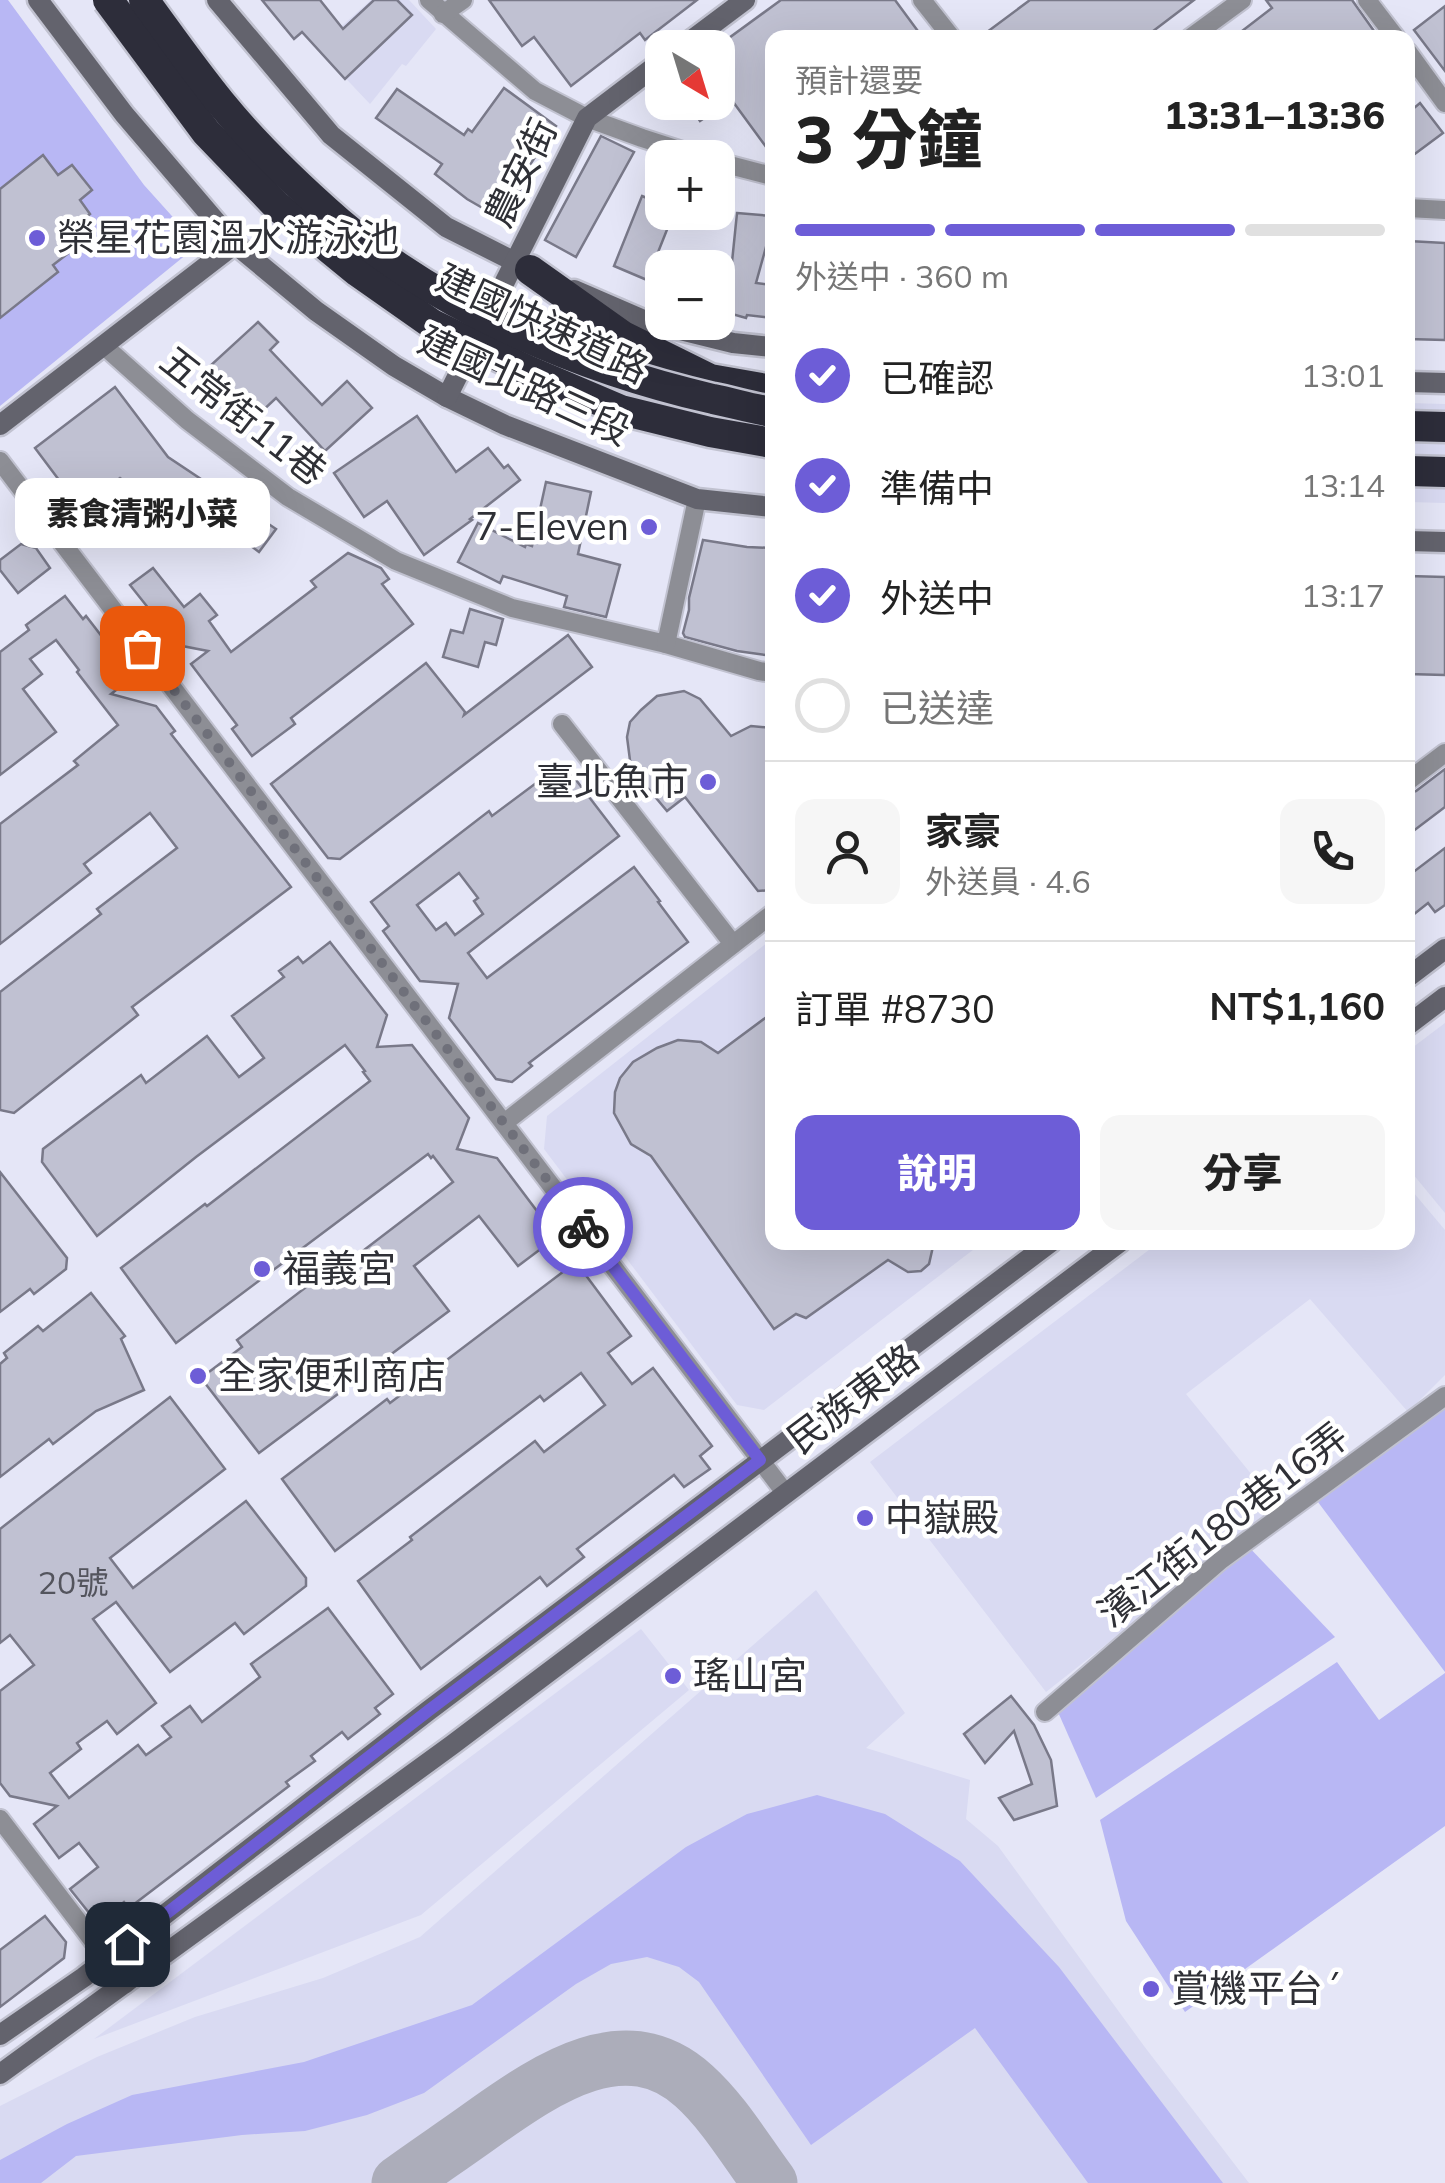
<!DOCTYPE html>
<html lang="zh-TW">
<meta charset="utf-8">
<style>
:root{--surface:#fff;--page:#f6f6f6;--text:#222;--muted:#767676;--line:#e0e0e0;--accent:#6d5dd7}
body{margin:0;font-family:Mulish,"Noto Sans TC",sans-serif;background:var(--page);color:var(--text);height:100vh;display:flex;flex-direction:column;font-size:38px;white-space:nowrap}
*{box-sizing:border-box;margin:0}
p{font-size:32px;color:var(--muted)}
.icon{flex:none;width:55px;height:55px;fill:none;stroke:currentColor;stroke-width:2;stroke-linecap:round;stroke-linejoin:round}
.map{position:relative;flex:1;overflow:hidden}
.details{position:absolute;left:765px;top:30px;width:650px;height:1220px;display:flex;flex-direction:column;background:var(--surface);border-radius:20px;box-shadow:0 10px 40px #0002}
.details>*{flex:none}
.needle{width:65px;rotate:142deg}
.tools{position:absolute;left:645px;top:30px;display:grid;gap:20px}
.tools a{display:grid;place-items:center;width:90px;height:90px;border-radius:20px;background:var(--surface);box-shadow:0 10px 40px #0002;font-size:50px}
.pin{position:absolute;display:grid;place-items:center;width:85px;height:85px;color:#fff;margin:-42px;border-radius:20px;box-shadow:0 5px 15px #0006}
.courier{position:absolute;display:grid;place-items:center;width:100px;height:100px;margin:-50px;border:8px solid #6d5dd7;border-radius:50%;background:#fff;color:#222;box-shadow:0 2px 12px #0007}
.bubble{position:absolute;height:70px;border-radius:20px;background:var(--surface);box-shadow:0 10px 40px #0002;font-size:32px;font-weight:800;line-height:70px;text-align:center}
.overview em{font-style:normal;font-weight:800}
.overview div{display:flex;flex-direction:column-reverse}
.overview{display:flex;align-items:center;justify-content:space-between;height:170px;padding:0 30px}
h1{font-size:65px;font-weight:800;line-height:75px}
.bar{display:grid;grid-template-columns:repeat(4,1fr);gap:15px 10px;align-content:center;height:120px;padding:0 30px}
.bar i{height:12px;border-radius:8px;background:var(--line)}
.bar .current{background:var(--accent)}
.bar p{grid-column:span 4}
.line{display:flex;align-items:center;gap:25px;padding:0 30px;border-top:2px solid var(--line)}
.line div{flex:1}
.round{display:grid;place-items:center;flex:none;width:105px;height:105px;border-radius:20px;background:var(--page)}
ol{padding:0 30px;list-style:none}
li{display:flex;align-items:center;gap:30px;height:110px}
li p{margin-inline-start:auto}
li .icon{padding:10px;border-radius:50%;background:var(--accent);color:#fff;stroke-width:4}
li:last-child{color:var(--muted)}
li i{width:55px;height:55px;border:5px solid var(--line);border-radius:50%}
.primary-button{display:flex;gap:20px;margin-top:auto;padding:20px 30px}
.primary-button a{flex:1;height:115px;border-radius:20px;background:var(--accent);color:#fff;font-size:40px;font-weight:800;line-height:115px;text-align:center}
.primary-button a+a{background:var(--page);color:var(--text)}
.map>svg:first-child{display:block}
.built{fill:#d9daf2}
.green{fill:#b8b7f4}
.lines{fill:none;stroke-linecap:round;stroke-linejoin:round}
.taxiway{stroke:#acadba;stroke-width:55}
.building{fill:#c0c1d2;stroke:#797989;stroke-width:2.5;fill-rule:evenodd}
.street-casing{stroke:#c1c2d0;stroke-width:22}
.secondary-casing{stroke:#c1c2d0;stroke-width:25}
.highway-casing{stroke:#c1c2d0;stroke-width:35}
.street{stroke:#8d8e95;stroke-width:18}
.secondary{stroke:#63636d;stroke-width:20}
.highway{stroke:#2d2d3a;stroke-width:30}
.highway-bridge-casing{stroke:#c1c2d0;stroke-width:35;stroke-linecap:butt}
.highway-bridge{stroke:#2d2d3a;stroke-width:30}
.done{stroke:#6f707a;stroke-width:10;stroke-dasharray:0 18}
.route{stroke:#6d5dd7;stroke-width:12}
.poi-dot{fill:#6d5dd7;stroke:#fff;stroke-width:4}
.labels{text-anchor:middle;stroke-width:9;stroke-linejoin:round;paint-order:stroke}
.number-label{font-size:32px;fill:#53545d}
.street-label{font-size:38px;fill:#2f3036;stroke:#fff}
.poi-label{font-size:38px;fill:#2f3036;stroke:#fff;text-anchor:start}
</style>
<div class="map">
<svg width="1445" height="2183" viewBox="0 0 1445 2183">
<rect width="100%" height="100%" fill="#e5e6f7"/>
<g class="built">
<polygon points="371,0 409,0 436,29 406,66 402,64 370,104 317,48"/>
<polygon points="1408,403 1445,404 1445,503 1408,502"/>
<polygon points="772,939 772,1242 982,1243 764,1410 737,1405 544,1149 547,1116"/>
<polygon points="1445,1023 1445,1213 1408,1168 1408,1051"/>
<polygon points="1408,1186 1445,1230 1445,1375 1408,1412 1310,1299 1186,1394 1279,1508 1046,1692 870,1462 1158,1243 1408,1242"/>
<polygon points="816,1590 905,1713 866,1748 970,1780 966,1819 998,1846 1144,2046 1249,2183 0,2183 0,2106 97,2057 195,2017 323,1978 420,1937"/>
<polygon points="641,1629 689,1690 421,1915 94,2039"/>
</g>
<g class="green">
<polygon points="0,0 8,0 144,185 198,245 0,406"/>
<polygon points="1445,1403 1445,1672 1312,1494"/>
<polygon points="1245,1543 1335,1637 1096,1798 1054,1703"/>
<polygon points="1337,1662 1379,1720 1445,1673 1445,1826 1185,2012 1126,1921 1100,1820"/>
<polygon points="817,1795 885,1814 960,1861 1059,1967 1223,2183 1088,2183 975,2028 811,2145 699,1982 679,1967 647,1957 611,1964 576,1984 424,2093 367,2115 305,2131 242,2135 76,2156 41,2183 0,2183 0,2160 67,2124 132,2095 304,2062 472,2005 686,1847 747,1814"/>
</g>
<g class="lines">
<path class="taxiway" d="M399,2183C428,2162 458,2142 487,2121C547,2079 626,2024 694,2086C724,2113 746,2151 770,2183"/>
</g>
<g class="building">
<polygon points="262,0 320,0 343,29 374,0 397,0 412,15 345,79 302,32 294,39"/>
<polygon points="489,0 697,0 645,40 640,33 571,86 534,37 522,46"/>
<polygon points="781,0 895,0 923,38 772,38 772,155 731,99 700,121 687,102 718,102 718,46"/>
<polygon points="1030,0 1194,0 1144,38 979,38"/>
<polygon points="1266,0 1352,0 1379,38 1233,38 1272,8"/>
<polygon points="1445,6 1445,71 1414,30"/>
<polygon points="504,88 556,126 525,172 528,178 506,211 493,214 467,199 435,174 442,164 376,118 397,89 464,135 468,129 472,132"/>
<polygon points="1420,103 1443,133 1408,159 1408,113"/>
<polygon points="601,136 634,152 576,257 545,240"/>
<polygon points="43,155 58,175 72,165 92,190 80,200 90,214 69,231 79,245 53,265 58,272 0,318 0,189"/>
<polygon points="642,196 662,204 662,212 674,212 647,280 614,266"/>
<polygon points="737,213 772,216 772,248 766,247 756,283 772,285 772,318 747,315 746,318 718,310 718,258 732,262"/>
<polygon points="1408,241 1445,243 1445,340 1408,339"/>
<polygon points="258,322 278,342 270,350 322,405 347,381 372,408 325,451 276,398 257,416 210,366"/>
<polygon points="115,387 168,457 276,529 259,552 223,525 213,538 192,522 186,526 120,478 80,508 35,448"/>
<polygon points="417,416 456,472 488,448 504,468 508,465 520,480 470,519 472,520 424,555 387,501 364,517 334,473"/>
<polygon points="546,482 591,492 578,554 620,565 606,617 564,607 567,596 503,576 500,583 458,562 478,523 525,547 526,544 532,546"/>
<polygon points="703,540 747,547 772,548 772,656 737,651 685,637 683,633 689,610 689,598"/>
<polygon points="21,544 36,548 50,568 18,593 0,570 0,560"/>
<polygon points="348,553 381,568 389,579 382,584 413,624 291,718 295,724 252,756 232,729 237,725 191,664 208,651 167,643 156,628 161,624 130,585 153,568 184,607 200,594 217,615 209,621 231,652 316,587 311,581"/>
<polygon points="1408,576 1445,577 1445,675 1408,674"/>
<polygon points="65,596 83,619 86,616 133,677 111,694 156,706 175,731 171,734 291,887 132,1007 138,1015 14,1113 0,1110 0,992 101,914 97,909 177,848 150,813 84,864 91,873 0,944 0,824 78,765 74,761 118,725 77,672 79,670 56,640 30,659 42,674 23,689 56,732 0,775 0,652 29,630 26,625"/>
<polygon points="470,609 503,619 496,645 485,642 478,667 443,657 451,630 463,633"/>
<polygon points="568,635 592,667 340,859 328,858 271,784 426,663 465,712 464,715"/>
<polygon points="684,691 700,699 731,736 751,726 772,728 772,890 758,891 685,797 667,811 631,768 627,737 630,722 641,710 657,696"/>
<path d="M563,763L619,836L468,953L487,978L634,867L660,901L658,902L688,942L529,1063L532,1066L512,1082L496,1079L449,1018L458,984L420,981L383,931L389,926L371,902L489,811L492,816ZM459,873L478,898L474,901L483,914L455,935L446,923L436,930L417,905Z"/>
<polygon points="1445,769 1445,807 1408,835 1408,793 1416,791"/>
<polygon points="1445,848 1445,905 1435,912 1428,903 1408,919 1408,876"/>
<polygon points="330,942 387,1015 377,1047 412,1045 469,1118 457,1149 497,1158 549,1227 550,1242 518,1266 479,1216 414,1266 449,1311 259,1453 201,1378 242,1347 237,1340 348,1255 351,1260 453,1182 433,1156 431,1158 428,1154 176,1343 121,1268 205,1204 207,1206 370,1081 363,1072 365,1071 345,1045 196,1157 97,1236 42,1162 43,1149 141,1075 146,1083 207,1036 239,1077 264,1058 232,1016 284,977 279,971 298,957 303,963"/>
<polygon points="772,1013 772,1242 934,1242 929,1264 921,1271 908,1272 888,1260 806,1318 796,1314 774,1329 651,1156 631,1144 614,1113 615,1092 620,1078 633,1062 657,1048 678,1040 701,1042 718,1053"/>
<polygon points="0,1172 67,1258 66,1269 34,1294 30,1289 0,1312"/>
<polygon points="576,1262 631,1336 608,1353 632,1384 653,1368 712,1446 700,1456 710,1469 684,1487 674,1475 577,1549 584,1557 547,1586 540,1577 421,1669 358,1581 412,1540 410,1537 535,1441 544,1452 605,1405 581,1373 544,1401 540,1396 335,1551 282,1479 387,1399 390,1403"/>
<polygon points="91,1293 125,1336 121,1339 144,1390 96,1411 53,1444 49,1439 0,1477 0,1364 7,1358 4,1353 38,1326 43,1331"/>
<polygon points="170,1397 225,1469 110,1558 133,1588 246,1501 306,1578 306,1586 244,1634 235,1623 170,1672 116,1602 93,1619 156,1703 117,1734 107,1721 77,1743 81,1749 50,1773 69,1798 138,1745 146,1755 171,1737 162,1726 190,1706 202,1722 260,1677 251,1664 328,1608 393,1694 375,1708 380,1714 348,1739 342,1732 311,1756 315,1761 286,1782 289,1786 129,1908 124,1902 108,1915 90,1914 70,1889 98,1867 79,1843 59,1858 34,1824 57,1806 10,1796 0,1783 0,1691 34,1665 10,1635 0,1643 0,1529"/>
<polygon points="1011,1696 1034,1725 1051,1760 1057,1806 1014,1820 999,1798 1032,1784 1014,1731 985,1763 964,1734"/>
<polygon points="45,1916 66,1942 64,1958 0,2007 0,1950"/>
</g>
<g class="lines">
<defs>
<g id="street">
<polyline points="429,0 535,91 587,118 642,138 704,158"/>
<polyline points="922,0 952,38"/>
<polyline points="1367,0 1396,38"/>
<polyline points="443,14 463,0"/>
<polyline points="1190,38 1242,0"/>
<polyline points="1408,52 1445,103"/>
<polyline points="718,162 772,176"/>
<polyline points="1408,208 1445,210"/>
<polyline points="103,345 187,420 288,497 396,561 512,608 666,644 759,671 772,673"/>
<polyline points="0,461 786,1494"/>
<polyline points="666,644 697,499"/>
<polyline points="562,724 733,944"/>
<polyline points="1408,781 1445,753"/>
<polyline points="504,1123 772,914"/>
<polyline points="1045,1712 1221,1560 1445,1396"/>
<polyline points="0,1819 126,1984"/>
</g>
<g id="secondary">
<polyline points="38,0 124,114 235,244 316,311 394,366 447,397 505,425 697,499 772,507"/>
<polyline points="217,0 331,135 446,227 539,274"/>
<polyline points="681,48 745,0"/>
<polyline points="574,290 648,322 733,343 772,347"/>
<polyline points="1408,382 1445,383"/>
<polyline points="447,397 587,118 662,61"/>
<polyline points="0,425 235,244"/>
<polyline points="1408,541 1445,542"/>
<polyline points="1408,977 1445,949"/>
<polyline points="1408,1025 1445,997"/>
<polyline points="0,2035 84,1977 428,1711 1051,1242"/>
<polyline points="0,2074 452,1745 1120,1242"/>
</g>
<g id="highway">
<polyline points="530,270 623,336 710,379 772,390"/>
<polyline points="1408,426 1445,427"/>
<polyline points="1408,471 1445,472"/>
</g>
</defs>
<use href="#street" class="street-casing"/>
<use href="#secondary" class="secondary-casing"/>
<use href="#highway" class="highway-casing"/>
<use href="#street" class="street"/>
<use href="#secondary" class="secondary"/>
<use href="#highway" class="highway"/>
<defs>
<g id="highway-bridge">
<polyline points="108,0 206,132 277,206 358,272 432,324 527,370 621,410 710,432 772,443"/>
<path d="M144,0C169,34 194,70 221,103C256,146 298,186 339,222C442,310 582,369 713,399C733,403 753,409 772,412"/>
</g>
</defs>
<use href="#highway-bridge" class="highway-bridge-casing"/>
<use href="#highway-bridge" class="highway-bridge"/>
</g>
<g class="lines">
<polyline class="done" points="142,648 583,1227"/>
<polyline class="route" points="127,1944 428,1711 760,1460 583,1227"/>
</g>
<g class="poi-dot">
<circle cx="37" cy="238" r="10"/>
<circle cx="649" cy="527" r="10"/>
<circle cx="708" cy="782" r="10"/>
<circle cx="262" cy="1269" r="10"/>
<circle cx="198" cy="1376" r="10"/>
<circle cx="865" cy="1518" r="10"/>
<circle cx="673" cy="1676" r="10"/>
<circle cx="1151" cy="1989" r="10"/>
</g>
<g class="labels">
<g class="number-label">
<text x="73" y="1594">20號</text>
</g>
<g class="street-label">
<text transform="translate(521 173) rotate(-64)" y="13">農安街</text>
<text transform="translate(542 324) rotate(25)" y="13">建國快速道路</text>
<text transform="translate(524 386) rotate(25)" y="13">建國北路三段</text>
<text transform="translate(243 416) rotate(38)" y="13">五常街11巷</text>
<text transform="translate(853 1399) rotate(-37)" y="13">民族東路</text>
<text transform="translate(1223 1525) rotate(-38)" y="13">濱江街180巷16弄</text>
</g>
<g class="poi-label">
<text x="57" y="251">榮星花園溫水游泳池</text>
<text x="629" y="540" text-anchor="end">7-Eleven</text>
<text x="688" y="795" text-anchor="end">臺北魚市</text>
<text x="282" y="1282">福義宮</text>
<text x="218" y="1389">全家便利商店</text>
<text x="885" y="1531">中嶽殿</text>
<text x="693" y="1689">瑤山宮</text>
<text x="1171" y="2002">賞機平台ˊ</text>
</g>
</g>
</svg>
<div class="tools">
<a><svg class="needle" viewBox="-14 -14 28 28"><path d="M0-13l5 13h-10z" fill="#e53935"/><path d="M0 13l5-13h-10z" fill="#767676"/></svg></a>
<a>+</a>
<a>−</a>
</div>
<div class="pin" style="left:142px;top:648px;background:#ea580c"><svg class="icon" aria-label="bag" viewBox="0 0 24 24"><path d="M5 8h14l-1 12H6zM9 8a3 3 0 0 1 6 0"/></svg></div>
<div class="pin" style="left:127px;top:1944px;background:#1f2937"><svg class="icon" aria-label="home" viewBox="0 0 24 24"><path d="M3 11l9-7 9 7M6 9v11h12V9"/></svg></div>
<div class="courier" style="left:583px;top:1227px"><svg class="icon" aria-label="bike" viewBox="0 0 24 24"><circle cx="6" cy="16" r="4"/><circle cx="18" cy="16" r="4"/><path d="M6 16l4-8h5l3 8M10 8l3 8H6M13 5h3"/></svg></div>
<div class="bubble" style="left:15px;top:478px;width:255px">素食清粥小菜</div>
<section class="details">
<div class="overview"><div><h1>3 分鐘</h1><p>預計還要</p></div><em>13:31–13:36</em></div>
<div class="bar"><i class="current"></i><i class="current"></i><i class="current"></i><i></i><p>外送中 · 360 m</p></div>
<ol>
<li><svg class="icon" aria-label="check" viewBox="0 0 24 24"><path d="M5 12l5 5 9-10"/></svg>已確認<p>13:01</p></li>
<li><svg class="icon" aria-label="check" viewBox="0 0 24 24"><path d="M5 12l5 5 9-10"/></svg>準備中<p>13:14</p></li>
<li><svg class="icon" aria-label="check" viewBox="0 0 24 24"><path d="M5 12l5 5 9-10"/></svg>外送中<p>13:17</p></li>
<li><i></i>已送達</li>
</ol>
<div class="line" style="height:180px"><a class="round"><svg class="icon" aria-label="person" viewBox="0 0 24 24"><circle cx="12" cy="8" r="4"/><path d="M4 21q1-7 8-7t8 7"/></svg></a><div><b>家豪</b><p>外送員 · 4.6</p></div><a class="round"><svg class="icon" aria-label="phone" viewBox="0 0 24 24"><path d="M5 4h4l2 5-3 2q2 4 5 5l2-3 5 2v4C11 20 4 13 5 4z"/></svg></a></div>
<div class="line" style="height:130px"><div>訂單 #8730</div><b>NT$1,160</b></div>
<div class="primary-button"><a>說明</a><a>分享</a></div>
</section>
</div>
